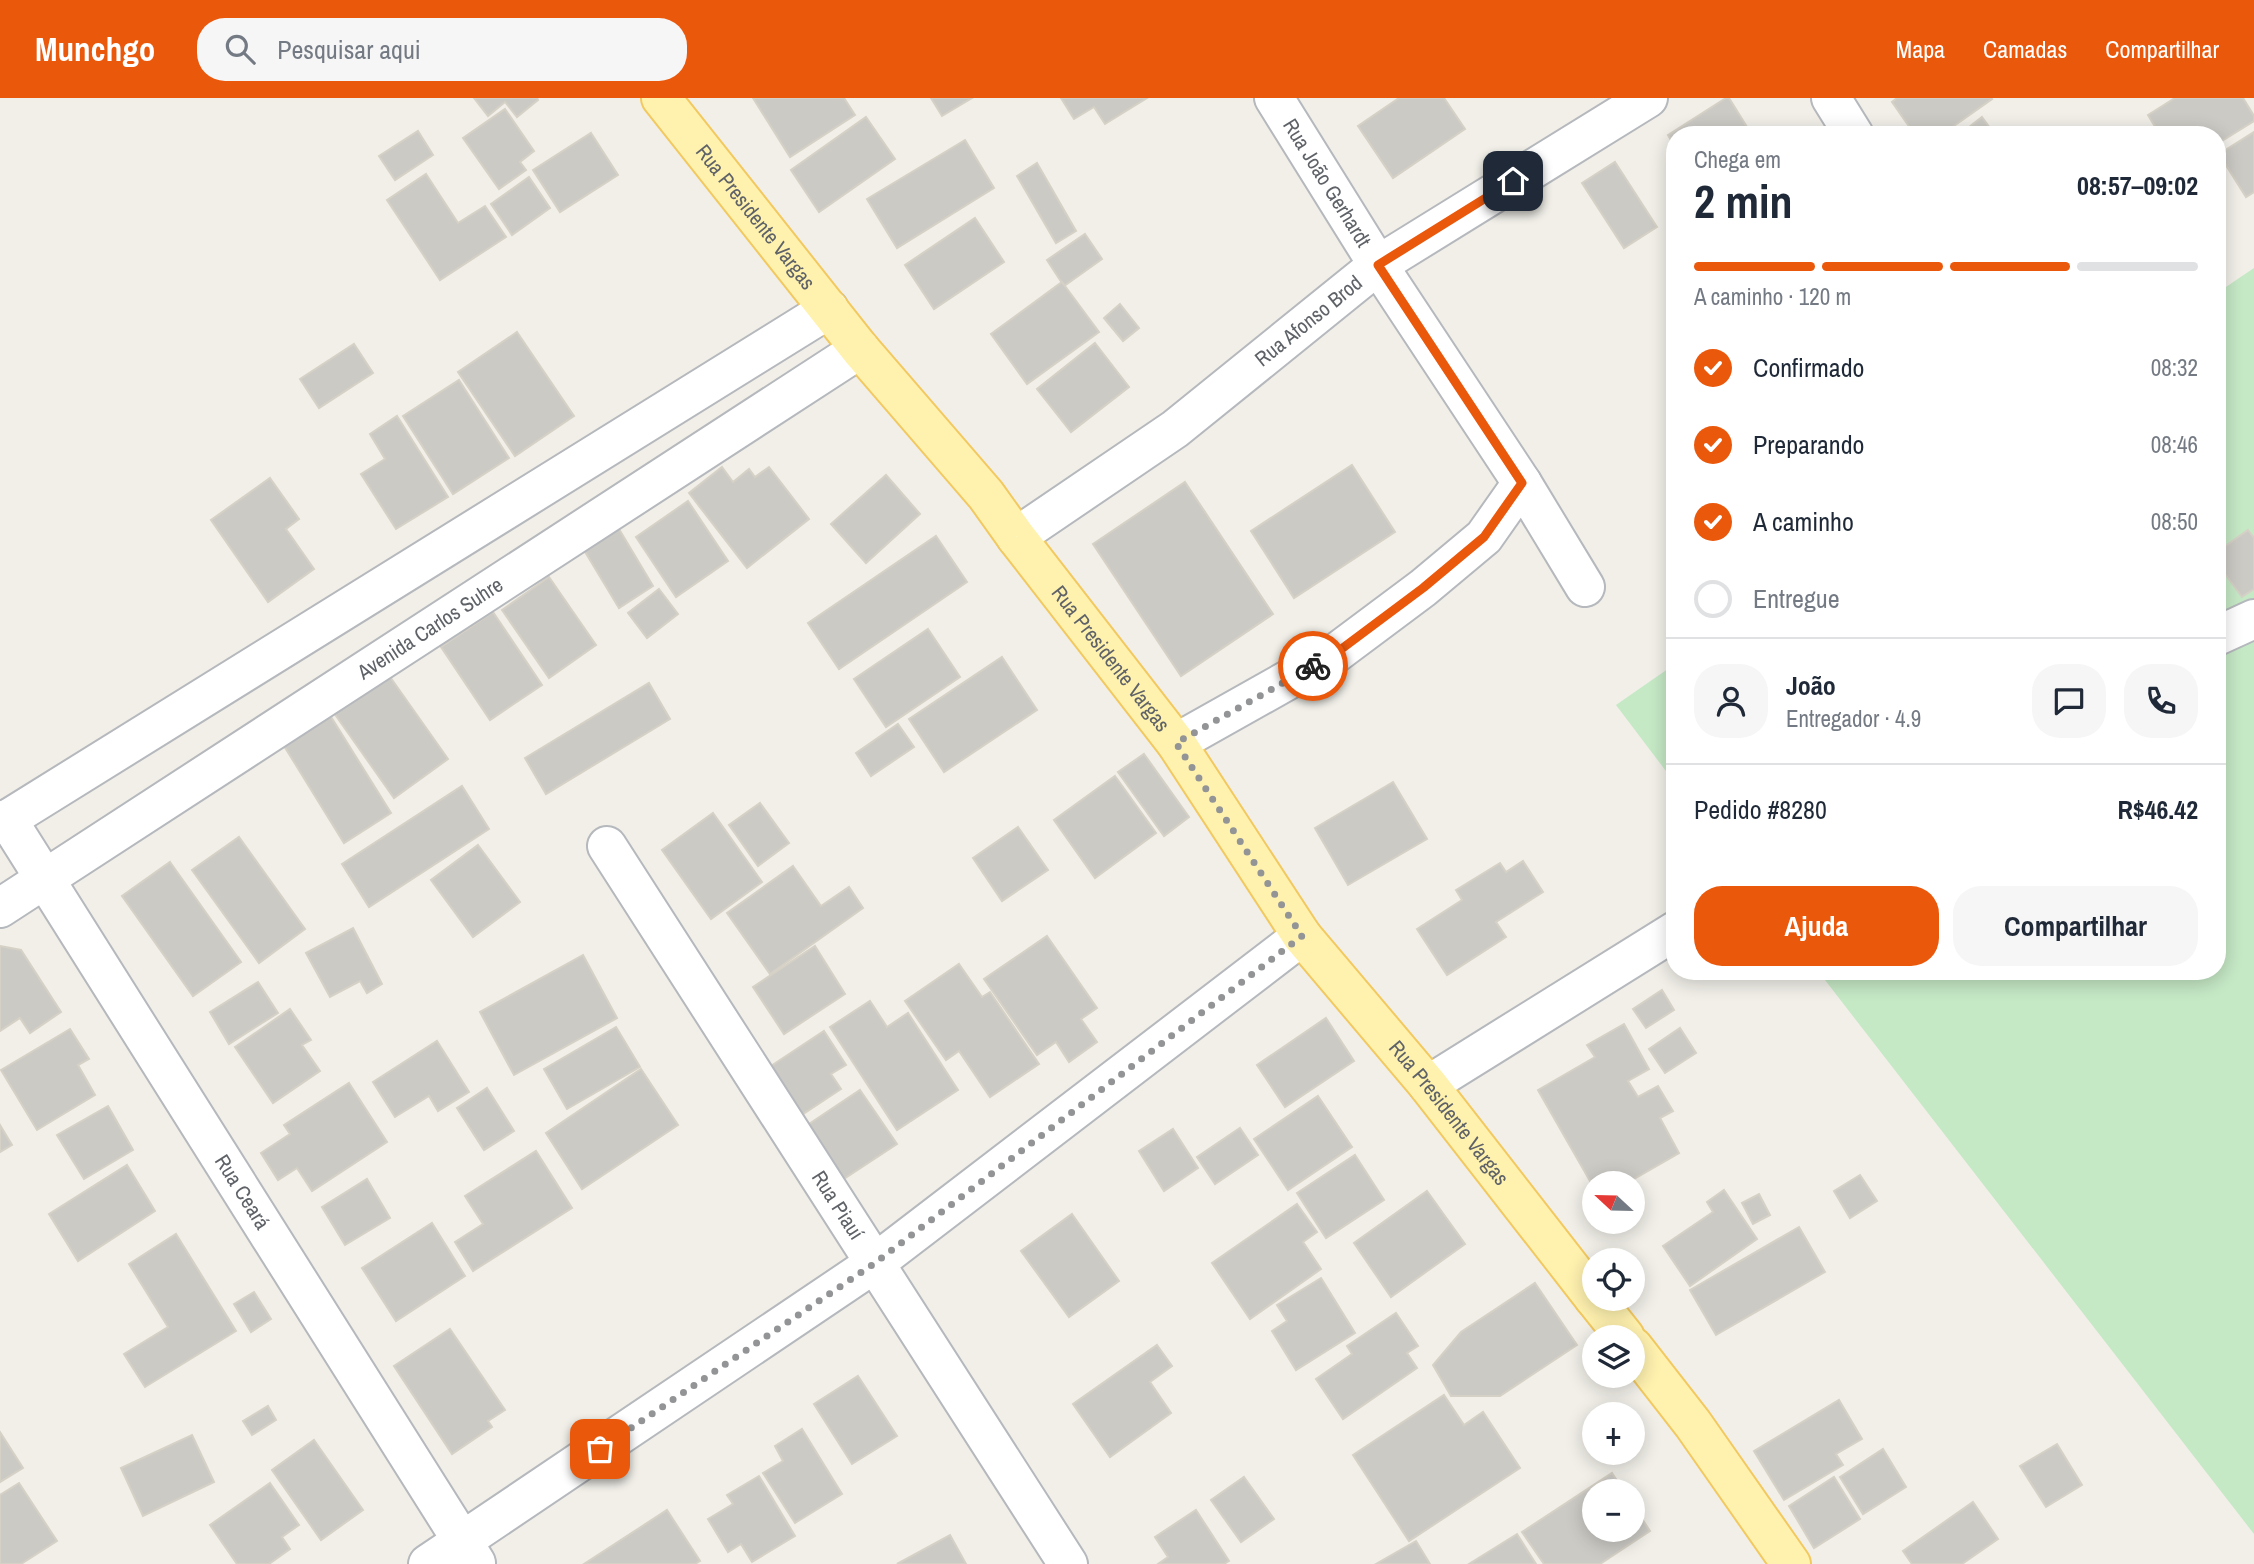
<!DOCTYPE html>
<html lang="pt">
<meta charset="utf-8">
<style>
:root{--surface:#fff;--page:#f6f6f7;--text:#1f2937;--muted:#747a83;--line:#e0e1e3;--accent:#ea580c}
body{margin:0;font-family:"Archivo Narrow",sans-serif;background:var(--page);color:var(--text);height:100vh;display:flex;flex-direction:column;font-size:26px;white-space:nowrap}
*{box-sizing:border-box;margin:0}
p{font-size:23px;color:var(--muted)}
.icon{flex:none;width:38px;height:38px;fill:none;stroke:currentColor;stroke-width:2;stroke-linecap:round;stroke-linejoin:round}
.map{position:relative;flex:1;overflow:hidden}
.sheet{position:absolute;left:1666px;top:28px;width:560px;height:854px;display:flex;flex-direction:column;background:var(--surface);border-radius:28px;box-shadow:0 4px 18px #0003}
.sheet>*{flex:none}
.needle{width:46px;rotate:292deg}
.fabs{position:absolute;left:1582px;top:1073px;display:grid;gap:14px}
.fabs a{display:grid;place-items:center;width:63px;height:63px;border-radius:50%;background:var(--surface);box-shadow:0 4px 18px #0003;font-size:35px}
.pin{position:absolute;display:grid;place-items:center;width:60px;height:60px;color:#fff;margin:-30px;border-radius:14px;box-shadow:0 4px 10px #0006}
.courier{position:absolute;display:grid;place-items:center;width:70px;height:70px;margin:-35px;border:5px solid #ea580c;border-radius:50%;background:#fff;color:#222;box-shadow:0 2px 9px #0007}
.headline em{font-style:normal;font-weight:800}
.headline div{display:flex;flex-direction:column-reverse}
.headline{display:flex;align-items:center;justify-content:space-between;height:119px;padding:0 28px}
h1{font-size:46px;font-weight:800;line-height:52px}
.bar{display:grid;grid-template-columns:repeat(4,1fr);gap:10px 7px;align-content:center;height:84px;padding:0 28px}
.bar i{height:9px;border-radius:5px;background:var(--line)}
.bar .selected{background:var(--accent)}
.bar p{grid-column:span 4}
.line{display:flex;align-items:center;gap:18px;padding:0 28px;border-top:2px solid var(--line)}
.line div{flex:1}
.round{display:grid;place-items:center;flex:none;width:74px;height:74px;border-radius:28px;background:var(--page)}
ol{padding:0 28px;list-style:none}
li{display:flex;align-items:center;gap:21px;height:77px}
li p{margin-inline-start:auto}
li .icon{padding:7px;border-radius:50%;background:var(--accent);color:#fff;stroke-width:4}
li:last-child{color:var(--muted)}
li i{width:38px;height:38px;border:4px solid var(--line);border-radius:50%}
.action{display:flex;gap:14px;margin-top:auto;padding:14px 28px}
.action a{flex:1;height:80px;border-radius:28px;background:var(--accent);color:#fff;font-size:28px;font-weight:800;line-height:80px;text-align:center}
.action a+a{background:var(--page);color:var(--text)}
header{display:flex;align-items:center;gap:42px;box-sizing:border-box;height:98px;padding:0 35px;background:var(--accent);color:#fff}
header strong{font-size:33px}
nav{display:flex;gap:38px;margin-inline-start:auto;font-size:24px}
.search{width:490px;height:63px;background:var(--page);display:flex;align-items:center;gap:18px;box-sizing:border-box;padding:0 24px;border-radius:28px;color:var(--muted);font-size:26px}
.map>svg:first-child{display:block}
.green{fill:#c5e8c5}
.building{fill:#cccac5;stroke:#d6d1c6;stroke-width:2}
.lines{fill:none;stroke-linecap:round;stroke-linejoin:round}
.minor-casing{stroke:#b5b8bc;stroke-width:42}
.major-casing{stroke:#f2c960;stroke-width:42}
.minor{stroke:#fff;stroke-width:38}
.major{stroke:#fff2af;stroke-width:38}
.done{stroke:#929495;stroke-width:7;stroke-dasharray:0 12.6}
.route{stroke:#ea580c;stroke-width:9}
.labels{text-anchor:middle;stroke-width:6;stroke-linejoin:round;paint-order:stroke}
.street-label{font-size:21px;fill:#5f6368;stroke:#fff}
</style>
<header>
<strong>Munchgo</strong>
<div class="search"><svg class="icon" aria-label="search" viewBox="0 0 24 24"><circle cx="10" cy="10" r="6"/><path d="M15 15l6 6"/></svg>Pesquisar aqui</div>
<nav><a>Mapa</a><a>Camadas</a><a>Compartilhar</a></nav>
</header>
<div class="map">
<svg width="2254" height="1466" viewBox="0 0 2254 1466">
<rect width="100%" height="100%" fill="#f1efe8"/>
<g class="green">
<polygon points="2254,170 2254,1436 1818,873 2217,873 2217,195"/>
<polygon points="1675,566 1675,685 1616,607"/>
</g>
<g class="building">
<polygon points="474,0 537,0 538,2 517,19 505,4 488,18"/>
<polygon points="753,0 844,0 855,17 790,59"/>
<polygon points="931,0 972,0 942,18"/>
<polygon points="1061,0 1147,0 1105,26 1094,9 1074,21"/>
<polygon points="1399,0 1444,0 1465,31 1393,80 1358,28"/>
<polygon points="1726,0 1729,0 1752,37 1675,37 1675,49 1668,37"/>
<polygon points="1897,0 1991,0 1992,1 1941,37 1915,37 1892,4"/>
<polygon points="2175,0 2243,0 2254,18 2254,23 2217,46 2217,37 2160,37 2148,17"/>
<polygon points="505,11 534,53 520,64 526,72 499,91 463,40"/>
<polygon points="866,19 895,61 819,114 791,72"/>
<polygon points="1982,19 1995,37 1959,37"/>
<polygon points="418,33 433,57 395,82 379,58"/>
<polygon points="2254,34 2254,94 2246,99 2219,56"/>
<polygon points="591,35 618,77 560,114 533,72"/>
<polygon points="965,42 994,90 897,150 867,101"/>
<polygon points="1615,64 1657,129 1624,150 1582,85"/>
<polygon points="1037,65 1076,133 1056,145 1017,78"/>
<polygon points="426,76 458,125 485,108 506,139 440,182 387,102"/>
<polygon points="529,79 550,110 512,137 491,106"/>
<polygon points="975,120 1004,164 934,211 905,167"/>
<polygon points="1085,136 1102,161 1064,188 1047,162"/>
<polygon points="1062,184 1099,234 1027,286 991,236"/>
<polygon points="1120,206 1139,230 1123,243 1104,220"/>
<polygon points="517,234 574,318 515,358 458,274"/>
<polygon points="1095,245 1129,289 1071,334 1037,291"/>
<polygon points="354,246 373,275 319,310 300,281"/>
<polygon points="459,282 509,360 453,396 403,318"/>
<polygon points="397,318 448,399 396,431 361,376 385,361 370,336"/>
<polygon points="1352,367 1395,434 1294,500 1251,433"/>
<polygon points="722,369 733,384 749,371 755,379 769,369 809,421 747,470 689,395"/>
<polygon points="886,377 920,416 866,465 831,426"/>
<polygon points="270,380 299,421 286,431 314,471 268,504 211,422"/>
<polygon points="1185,384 1273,516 1181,578 1093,446"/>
<polygon points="688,403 728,463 676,499 636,439"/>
<polygon points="619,431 653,488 619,510 584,452"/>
<polygon points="2248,432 2254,440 2254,491 2242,499 2217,465 2217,454"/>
<polygon points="936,438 967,484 839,571 808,525"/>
<polygon points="549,479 596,547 549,580 502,512"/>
<polygon points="659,491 678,516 647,540 628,515"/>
<polygon points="493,514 542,587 490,622 441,549"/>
<polygon points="928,531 960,579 886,629 854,581"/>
<polygon points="1002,559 1037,612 944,674 909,621"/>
<polygon points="388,576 448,661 394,700 334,615"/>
<polygon points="649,585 670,621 546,696 525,660"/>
<polygon points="328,614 391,715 344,745 281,643"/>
<polygon points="898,626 914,649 871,678 856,655"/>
<polygon points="1144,656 1189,719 1164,738 1118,674"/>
<polygon points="1115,678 1156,735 1095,780 1054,722"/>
<polygon points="1393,684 1427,741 1348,787 1315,730"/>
<polygon points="462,688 489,731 369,809 342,766"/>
<polygon points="760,705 789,745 758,768 729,727"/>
<polygon points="713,715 762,784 711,821 662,752"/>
<polygon points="1018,729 1048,772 1002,803 973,760"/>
<polygon points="239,739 305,831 259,865 192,772"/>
<polygon points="478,747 520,804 473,839 431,782"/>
<polygon points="1523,763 1543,794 1496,824 1506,839 1447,877 1417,831 1462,802 1456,792 1500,765 1506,774"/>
<polygon points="170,764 241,864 193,898 122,798"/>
<polygon points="793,768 821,808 849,789 863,810 770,876 727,815"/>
<polygon points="353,830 382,886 367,895 360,883 330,899 306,855"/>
<polygon points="1047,838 1097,910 1081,921 1097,944 1069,964 1056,944 1037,957 984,881"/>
<polygon points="0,848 21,852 61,914 30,935 20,920 0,933"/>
<polygon points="815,848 845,896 784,936 753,889"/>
<polygon points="583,857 617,920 514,977 480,914"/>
<polygon points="959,866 982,899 990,894 1039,966 990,999 959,953 946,962 905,903"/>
<polygon points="258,884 278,915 229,946 210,914"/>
<polygon points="1662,892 1674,912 1646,930 1633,911"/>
<polygon points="870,903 887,929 908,915 958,992 897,1032 830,929"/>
<polygon points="290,911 311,942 302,947 320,973 273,1005 235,949"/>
<polygon points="1326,920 1354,963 1285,1009 1257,967"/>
<polygon points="1624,926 1649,971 1628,983 1638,999 1658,988 1673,1013 1660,1020 1679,1055 1627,1085 1594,1085 1594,1090 1538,992 1595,959 1587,947"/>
<polygon points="616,929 640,969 567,1011 544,971"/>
<polygon points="1680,930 1696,955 1665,975 1649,951"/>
<polygon points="70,931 89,961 78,967 95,997 37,1032 1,972"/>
<polygon points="824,933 846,967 831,976 841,991 800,1018 768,970"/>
<polygon points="437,943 469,994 438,1013 429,998 395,1019 373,984"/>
<polygon points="641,971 678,1027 582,1091 546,1035"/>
<polygon points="349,985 387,1044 312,1093 297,1070 278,1082 261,1055 290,1036 284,1027"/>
<polygon points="487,990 514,1033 484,1052 457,1010"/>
<polygon points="860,992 897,1046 836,1086 800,1032"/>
<polygon points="1318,998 1352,1049 1288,1092 1254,1041"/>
<polygon points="108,1008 133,1052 84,1081 57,1037"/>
<polygon points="0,1027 12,1047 0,1054"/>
<polygon points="1240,1030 1258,1057 1215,1086 1197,1059"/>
<polygon points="1173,1031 1198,1070 1164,1093 1139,1053"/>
<polygon points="536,1053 572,1110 473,1173 455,1144 483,1126 465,1098"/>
<polygon points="1355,1057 1384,1102 1326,1140 1297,1095"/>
<polygon points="127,1067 155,1113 78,1163 49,1116"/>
<polygon points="1860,1077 1877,1103 1850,1120 1834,1093"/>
<polygon points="367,1081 390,1120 345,1147 322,1109"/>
<polygon points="1724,1092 1757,1141 1690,1188 1663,1148 1713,1114 1707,1104"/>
<polygon points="1427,1093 1465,1146 1391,1199 1354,1145"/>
<polygon points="1759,1096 1770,1117 1753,1126 1742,1105"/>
<polygon points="1297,1106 1317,1134 1303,1144 1321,1171 1250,1221 1212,1165"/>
<polygon points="1072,1116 1119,1183 1069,1219 1021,1153"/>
<polygon points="432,1125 465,1178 396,1223 362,1170"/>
<polygon points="1799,1129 1825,1174 1716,1237 1690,1192"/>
<polygon points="176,1136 236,1233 145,1289 124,1256 168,1229 129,1166"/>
<polygon points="1321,1180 1355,1235 1296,1272 1272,1233 1287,1223 1277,1207"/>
<polygon points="1535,1185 1577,1247 1500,1298 1451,1298 1433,1267 1461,1234"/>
<polygon points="254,1194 271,1221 251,1234 234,1206"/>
<polygon points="1396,1215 1418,1248 1407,1255 1417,1270 1343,1321 1316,1281 1352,1256 1347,1248"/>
<polygon points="450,1231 505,1312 488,1323 492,1329 452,1356 394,1268"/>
<polygon points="1157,1247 1172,1268 1150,1284 1171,1315 1110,1359 1073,1306"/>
<polygon points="858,1278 897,1338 852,1366 814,1306"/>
<polygon points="1444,1297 1464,1327 1483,1314 1520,1370 1409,1443 1353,1357"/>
<polygon points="1839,1302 1862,1341 1836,1356 1843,1367 1784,1402 1754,1353"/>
<polygon points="268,1308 276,1322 252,1337 243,1323"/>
<polygon points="802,1331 842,1396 795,1425 763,1375 783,1363 775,1348"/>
<polygon points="0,1334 23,1370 0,1384"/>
<polygon points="192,1337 214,1384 143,1418 121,1370"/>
<polygon points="314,1342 363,1412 321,1442 272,1372"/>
<polygon points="2057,1346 2082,1387 2046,1409 2020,1368"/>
<polygon points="1883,1351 1906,1389 1863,1416 1840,1379"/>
<polygon points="1612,1375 1624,1393 1594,1393 1594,1432 1633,1432 1633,1407 1650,1433 1600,1466 1544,1466 1522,1434"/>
<polygon points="759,1378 795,1438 752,1464 741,1446 728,1454 708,1421 733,1406 727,1397"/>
<polygon points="1244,1379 1274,1421 1241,1444 1211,1402"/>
<polygon points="1834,1379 1860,1421 1814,1450 1789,1408"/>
<polygon points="19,1385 57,1443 21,1466 0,1466 0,1397"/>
<polygon points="270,1385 299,1427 282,1439 290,1451 269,1466 237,1466 210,1427"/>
<polygon points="1973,1404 1998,1441 1962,1466 1912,1466 1903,1453"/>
<polygon points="667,1412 700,1463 695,1466 584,1466"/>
<polygon points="1196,1412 1229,1463 1224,1466 1158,1466 1168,1459 1155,1439"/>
<polygon points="1517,1436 1536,1466 1469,1466"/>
<polygon points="950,1437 966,1466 897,1466"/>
<polygon points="1416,1443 1430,1466 1376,1466"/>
</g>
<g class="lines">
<defs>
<g id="minor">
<path id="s1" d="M1274,0L1378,167L1522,385L1585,489"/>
<polyline points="1831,0 1854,37"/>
<path id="s2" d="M1016,439L1175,331L1378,167L1648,0"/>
<polyline points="2217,538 2254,521"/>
<polyline points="1176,645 1336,555 1423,490 1484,439 1522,385"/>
<path id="s3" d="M7,721L476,1465"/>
<polyline points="0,726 829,211"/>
<path id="s4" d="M607,748L1068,1466"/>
<path id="s5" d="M0,810L860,251"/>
<polyline points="1428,987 1675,833"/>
<polyline points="428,1466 875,1165 1302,838"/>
</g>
<g id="major">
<path id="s6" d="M661,0L860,251L986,397L1016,439L1176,645L1302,838L1428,987L1594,1200"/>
<polyline points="1594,1200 1625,1239"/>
<polyline points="1633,1249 1693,1326 1791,1466"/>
</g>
</defs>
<use href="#minor" class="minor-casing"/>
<use href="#major" class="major-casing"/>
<use href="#minor" class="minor"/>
<use href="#major" class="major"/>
</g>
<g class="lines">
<polyline class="done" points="600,1351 875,1165 1302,838 1176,645 1313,568"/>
<polyline class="route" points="1313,568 1336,555 1423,490 1484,439 1522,385 1378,167 1513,83"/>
</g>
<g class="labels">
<g class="street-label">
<text dy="7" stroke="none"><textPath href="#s1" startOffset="100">Rua João Gerhardt</textPath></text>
<text dy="7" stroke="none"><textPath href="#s6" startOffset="152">Rua Presidente Vargas</textPath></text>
<text dy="7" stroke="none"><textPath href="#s2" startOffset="364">Rua Afonso Brod</textPath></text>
<text dy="7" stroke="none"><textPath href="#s5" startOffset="513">Avenida Carlos Suhre</textPath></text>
<text dy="7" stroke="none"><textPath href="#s6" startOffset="719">Rua Presidente Vargas</textPath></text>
<text dy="7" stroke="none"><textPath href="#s6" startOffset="1286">Rua Presidente Vargas</textPath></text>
<text dy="7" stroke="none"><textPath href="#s3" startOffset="441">Rua Ceará</textPath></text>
<text dy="7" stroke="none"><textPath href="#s4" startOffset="427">Rua Piauí</textPath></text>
</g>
</g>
</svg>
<div class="fabs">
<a><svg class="needle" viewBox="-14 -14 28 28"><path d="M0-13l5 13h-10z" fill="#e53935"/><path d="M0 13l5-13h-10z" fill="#747a83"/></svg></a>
<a><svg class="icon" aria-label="locate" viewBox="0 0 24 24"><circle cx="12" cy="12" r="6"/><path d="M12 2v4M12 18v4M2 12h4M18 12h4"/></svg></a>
<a><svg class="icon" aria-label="layers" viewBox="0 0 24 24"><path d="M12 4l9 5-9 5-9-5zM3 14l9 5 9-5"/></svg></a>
<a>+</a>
<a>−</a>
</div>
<div class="pin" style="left:600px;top:1351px;background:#ea580c"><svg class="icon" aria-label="bag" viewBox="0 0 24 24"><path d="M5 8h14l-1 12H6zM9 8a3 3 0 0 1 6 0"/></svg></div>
<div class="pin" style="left:1513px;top:83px;background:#1f2937"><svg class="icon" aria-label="home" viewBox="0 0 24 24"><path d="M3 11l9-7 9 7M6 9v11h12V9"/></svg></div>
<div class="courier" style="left:1313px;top:568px"><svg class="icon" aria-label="bike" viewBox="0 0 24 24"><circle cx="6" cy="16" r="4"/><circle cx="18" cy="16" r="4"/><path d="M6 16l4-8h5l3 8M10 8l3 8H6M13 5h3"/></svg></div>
<section class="sheet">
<div class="headline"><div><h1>2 min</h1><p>Chega em</p></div><em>08:57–09:02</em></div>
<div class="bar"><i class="selected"></i><i class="selected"></i><i class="selected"></i><i></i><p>A caminho · 120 m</p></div>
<ol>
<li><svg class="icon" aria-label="check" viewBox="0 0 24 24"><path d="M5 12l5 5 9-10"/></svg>Confirmado<p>08:32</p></li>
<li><svg class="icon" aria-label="check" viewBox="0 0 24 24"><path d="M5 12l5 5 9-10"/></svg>Preparando<p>08:46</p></li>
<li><svg class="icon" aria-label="check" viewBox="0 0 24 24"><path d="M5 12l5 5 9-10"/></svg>A caminho<p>08:50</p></li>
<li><i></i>Entregue</li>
</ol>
<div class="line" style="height:126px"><a class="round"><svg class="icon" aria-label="person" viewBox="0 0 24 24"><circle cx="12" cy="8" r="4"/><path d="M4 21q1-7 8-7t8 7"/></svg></a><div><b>João</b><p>Entregador · 4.9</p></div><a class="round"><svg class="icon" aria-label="chat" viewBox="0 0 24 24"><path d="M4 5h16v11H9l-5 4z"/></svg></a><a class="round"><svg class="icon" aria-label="phone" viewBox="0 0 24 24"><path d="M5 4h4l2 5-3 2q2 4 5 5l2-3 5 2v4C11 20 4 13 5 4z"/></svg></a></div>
<div class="line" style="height:91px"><div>Pedido #8280</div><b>R$46.42</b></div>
<div class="action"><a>Ajuda</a><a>Compartilhar</a></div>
</section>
</div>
